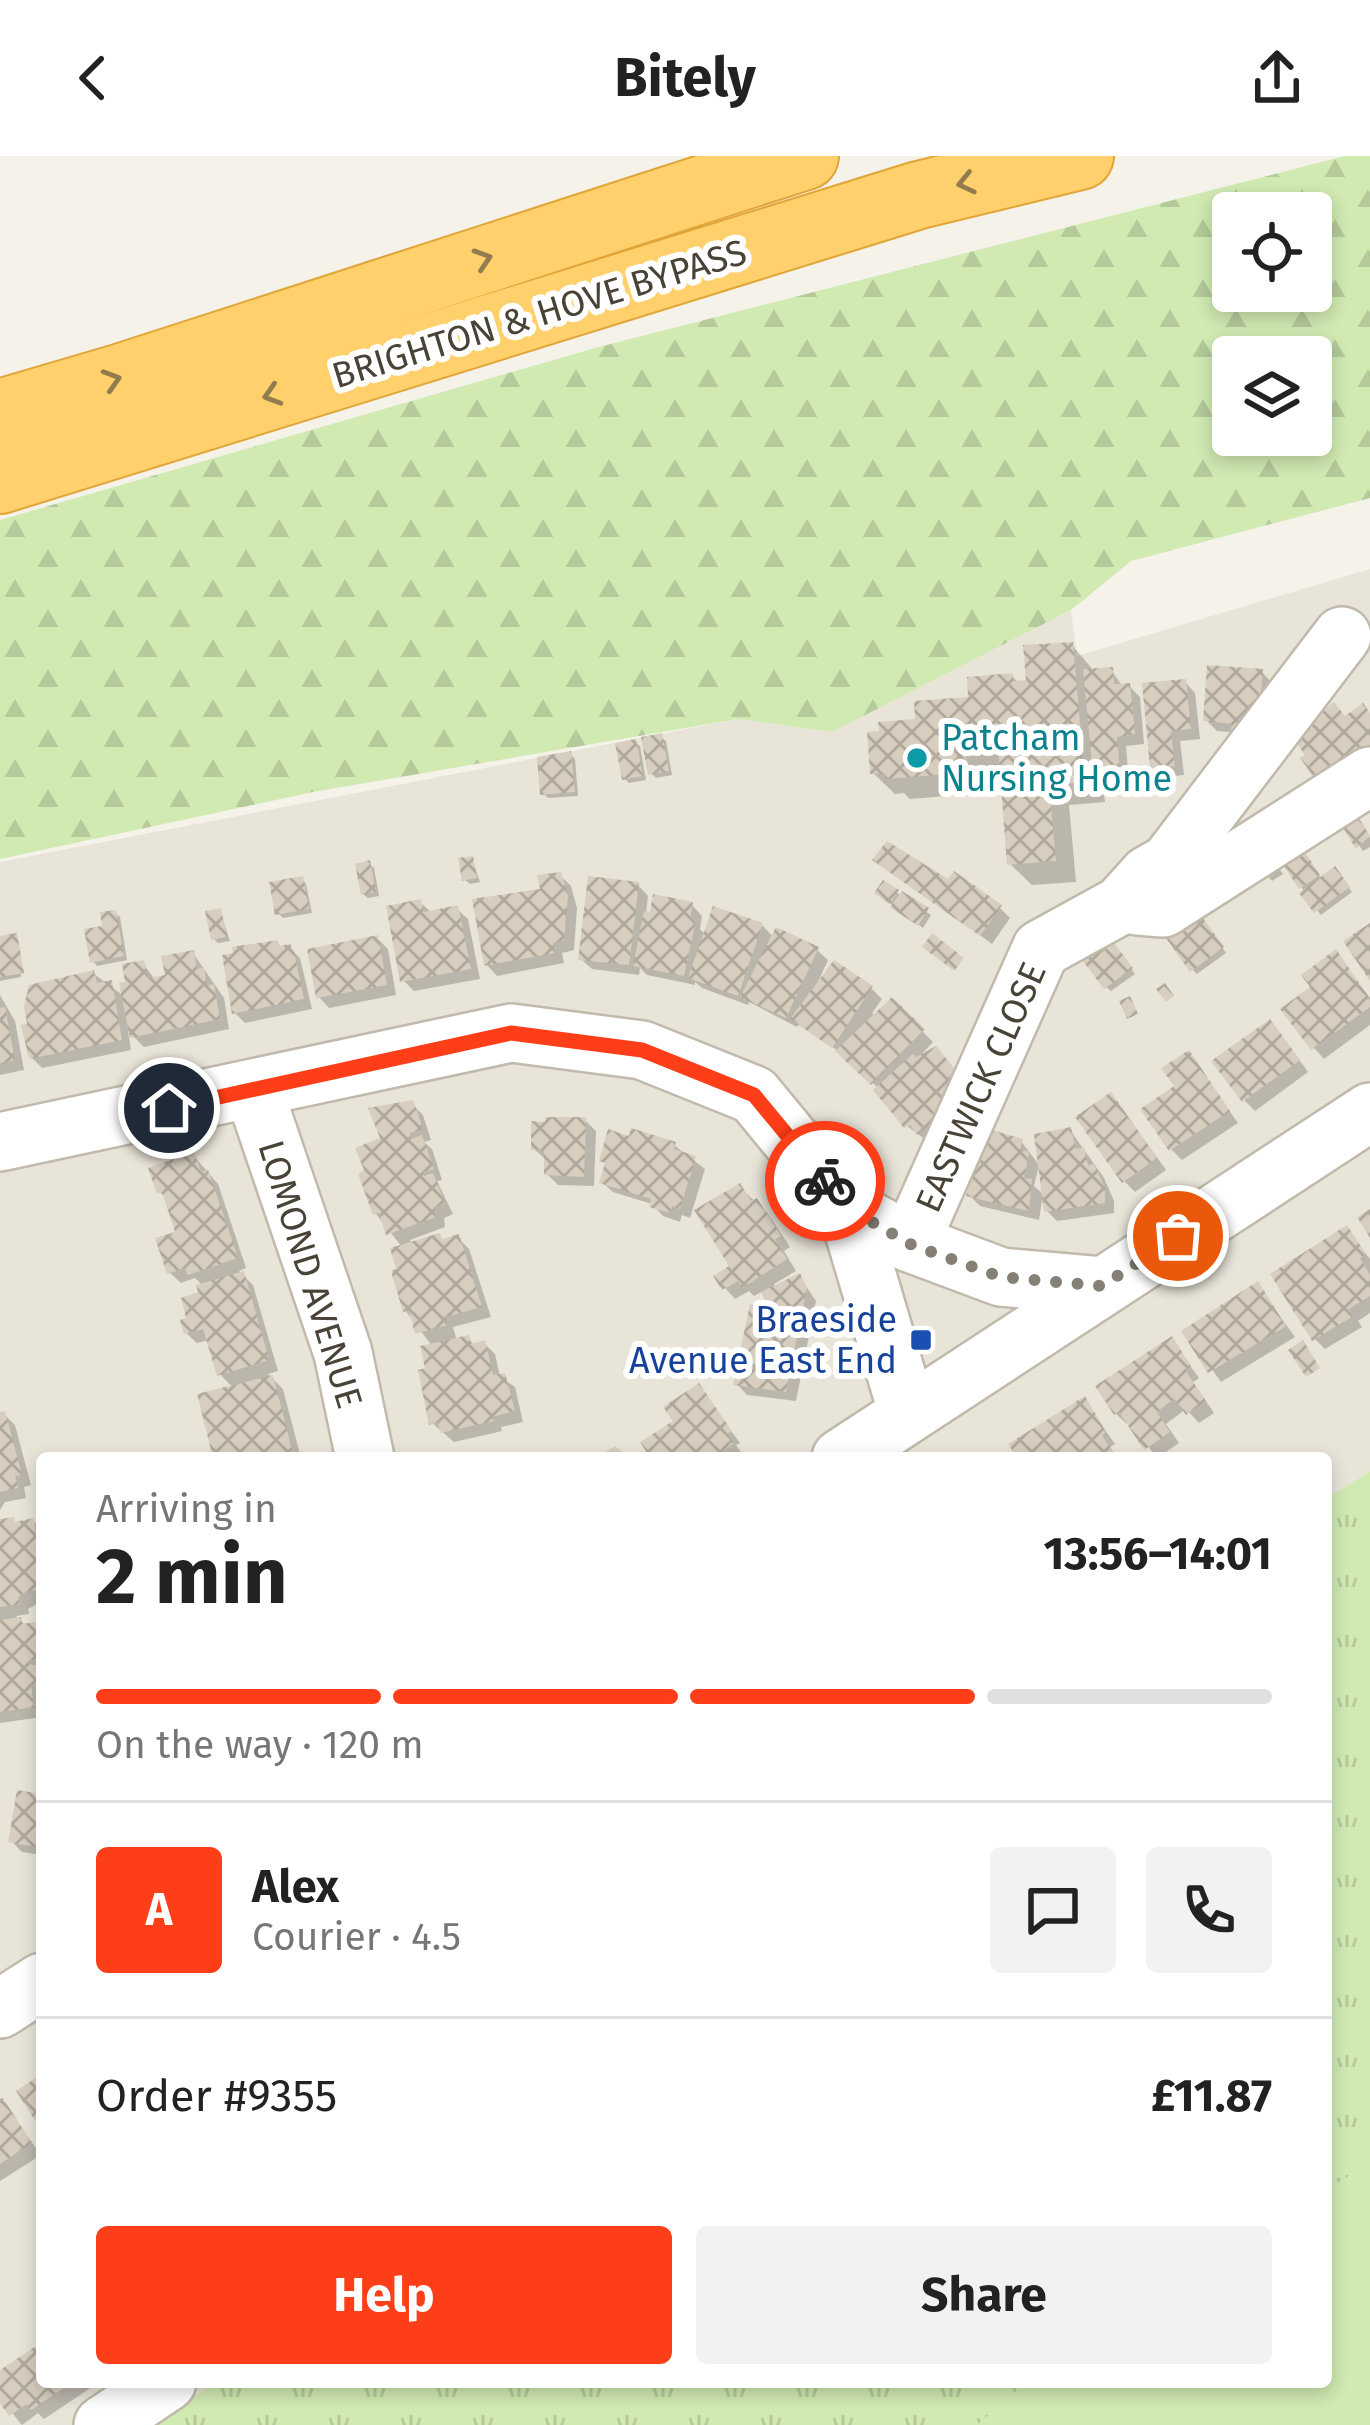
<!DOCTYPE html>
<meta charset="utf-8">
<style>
:root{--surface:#fff;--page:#f2f2f2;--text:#222;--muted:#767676;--line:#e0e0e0;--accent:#fe3e18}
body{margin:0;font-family:"Fira Sans",sans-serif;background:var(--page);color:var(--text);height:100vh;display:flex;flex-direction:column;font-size:45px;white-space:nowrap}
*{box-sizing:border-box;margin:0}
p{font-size:39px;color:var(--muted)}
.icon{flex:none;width:66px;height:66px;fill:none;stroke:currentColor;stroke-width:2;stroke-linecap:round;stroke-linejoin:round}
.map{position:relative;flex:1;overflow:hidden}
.details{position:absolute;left:36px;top:1296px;width:1296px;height:936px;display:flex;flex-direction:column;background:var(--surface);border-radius:12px;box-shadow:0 6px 18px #0003}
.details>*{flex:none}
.tools{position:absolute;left:1212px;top:36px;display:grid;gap:24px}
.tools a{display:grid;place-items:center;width:120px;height:120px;border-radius:12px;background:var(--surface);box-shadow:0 6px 18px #0003;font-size:60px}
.pin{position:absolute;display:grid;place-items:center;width:102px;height:102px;color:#fff;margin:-51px;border:6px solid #fff;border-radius:50%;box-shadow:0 3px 12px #0007}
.courier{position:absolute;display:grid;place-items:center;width:120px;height:120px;margin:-60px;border:9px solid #fe3e18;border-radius:50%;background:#fff;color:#222;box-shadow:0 3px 15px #0007}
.summary em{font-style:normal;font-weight:700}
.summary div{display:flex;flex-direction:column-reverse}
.summary{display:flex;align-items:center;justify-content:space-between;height:204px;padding:0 60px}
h1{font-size:78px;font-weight:700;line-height:90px}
.bar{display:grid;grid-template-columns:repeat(4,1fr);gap:18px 12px;align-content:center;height:144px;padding:0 60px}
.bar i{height:15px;border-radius:9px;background:var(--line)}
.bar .on{background:var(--accent)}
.bar p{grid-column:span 4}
.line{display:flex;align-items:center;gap:30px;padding:0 60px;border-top:3px solid var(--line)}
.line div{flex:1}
.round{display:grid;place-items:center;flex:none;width:126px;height:126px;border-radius:12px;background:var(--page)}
.primary-button{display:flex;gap:24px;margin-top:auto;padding:24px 60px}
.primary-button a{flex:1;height:138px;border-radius:12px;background:var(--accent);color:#fff;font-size:48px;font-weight:700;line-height:138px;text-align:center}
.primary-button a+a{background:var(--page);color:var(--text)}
header{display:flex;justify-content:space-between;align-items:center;height:156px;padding:0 60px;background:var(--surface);font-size:54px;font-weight:700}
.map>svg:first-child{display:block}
.residential{fill:#e9e4d8}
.grass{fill:url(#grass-tufts)}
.forest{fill:url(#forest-firs);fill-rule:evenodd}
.park{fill:#d0eab2}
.shadow{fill:#0003}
.building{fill:url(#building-cross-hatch)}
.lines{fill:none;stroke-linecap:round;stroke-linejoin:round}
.minor-casing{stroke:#c1baac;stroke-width:62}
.highway-casing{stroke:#e1a538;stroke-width:70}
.minor{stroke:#fff;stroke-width:57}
.highway{stroke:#ffd06b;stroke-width:66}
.oneway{stroke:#927b4c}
.done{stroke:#858076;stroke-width:12;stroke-dasharray:0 21.6}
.route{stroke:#fe3e18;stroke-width:15}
.culture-dot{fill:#0f9aa8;stroke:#fff;stroke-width:4.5}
.transit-dot{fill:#1a4fb4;stroke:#fff;stroke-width:4.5}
.labels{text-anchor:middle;stroke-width:12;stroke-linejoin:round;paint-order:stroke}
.street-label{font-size:36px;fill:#494337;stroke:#fff}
.culture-label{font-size:36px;fill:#0d838f;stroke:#fff;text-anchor:start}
.transit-label{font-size:36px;fill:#164399;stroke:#fff;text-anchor:end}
</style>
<header><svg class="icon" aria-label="back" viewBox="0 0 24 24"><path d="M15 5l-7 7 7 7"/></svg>Bitely<svg class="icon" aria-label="share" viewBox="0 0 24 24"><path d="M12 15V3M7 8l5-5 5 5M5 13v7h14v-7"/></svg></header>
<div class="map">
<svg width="1370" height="2269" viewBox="0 0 1370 2269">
<defs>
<pattern id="grass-tufts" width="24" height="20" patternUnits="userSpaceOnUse" patternTransform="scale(3)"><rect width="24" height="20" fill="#d0eab2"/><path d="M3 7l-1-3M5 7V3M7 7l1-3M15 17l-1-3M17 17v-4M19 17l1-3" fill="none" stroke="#b4ca9a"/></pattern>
<pattern id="forest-firs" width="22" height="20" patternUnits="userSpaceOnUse" patternTransform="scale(3)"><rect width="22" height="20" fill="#d0eab2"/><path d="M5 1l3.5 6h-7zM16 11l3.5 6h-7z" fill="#b4ca9a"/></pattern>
<pattern id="building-cross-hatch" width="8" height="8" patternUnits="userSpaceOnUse" patternTransform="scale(3)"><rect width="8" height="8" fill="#d7cebf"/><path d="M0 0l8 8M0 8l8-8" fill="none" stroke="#b0a99c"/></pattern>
</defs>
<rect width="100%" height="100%" fill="#f5f2ea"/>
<polygon class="residential" points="1370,413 1370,1315 1326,1343 1326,1302 42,1302 42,2226 216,2226 153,2269 0,2269 0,706 738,563 832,576 1071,454 1077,500"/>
<g class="grass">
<polygon points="1370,1315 1370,2025 1326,2051 1326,1343"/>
<polygon points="216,2226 1065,2226 1008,2269 153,2269"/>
</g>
<path class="forest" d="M1345,0H1370V342L1131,405L1071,454L832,576L738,563L313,636L0,703V364L595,192ZM1233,57H1311V135H1233ZM1233,201H1311V279H1233Z"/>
<polygon class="park" points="1370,2008 1370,2269 977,2269 1026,2226 1326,2226 1326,2033"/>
<g class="shadow">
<polygon points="1072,489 1094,515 1111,514 1123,531 1129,530 1140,541 1144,588 1126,590 1129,626 1103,629 1105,646 1069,649 1076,726 1032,729 1010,708 1002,613 985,614 987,631 971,632 971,638 910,643 904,637 895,638 873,617 919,565 971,544 1012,520 1019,527 1029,527"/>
<polygon points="1262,516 1272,527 1238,577 1217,575 1206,564"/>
<polygon points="1185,526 1195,537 1200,583 1180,585 1184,619 1164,621 1153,611"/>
<polygon points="661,581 666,585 672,619 656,622 651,617"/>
<polygon points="635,586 640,590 646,624 629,627 625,623"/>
<polygon points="570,598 575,603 578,640 548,642 543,637"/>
<polygon points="1358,663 1370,682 1370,691 1363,695 1342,665"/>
<polygon points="1305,698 1322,724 1339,719 1352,736 1321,759 1301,731"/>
<polygon points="472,703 480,726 470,728 465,724"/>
<polygon points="876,704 949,727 1000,752 1010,762 992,788"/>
<polygon points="369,708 374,712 379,740 368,742 363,738"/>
<polygon points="1278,711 1283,718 1272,725 1263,715"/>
<polygon points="560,719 571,730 577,752 574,794 562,797 564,807 497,820 487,809"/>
<polygon points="302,723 306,728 312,757 283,762 278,757"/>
<polygon points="638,729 648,740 646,758 692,749 702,760 700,773 706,779 762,769 774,782 817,794 828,804 818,826 871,832 882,843 872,857 877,861 892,845 933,886 919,901 946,904 930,987 907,970 879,933 844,899 799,868 797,871 749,846 748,849 702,832 695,826 695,829 647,819 640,812 639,819 592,813 581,803"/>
<polygon points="897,737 931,759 923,772 882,741"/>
<polygon points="420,746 432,757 457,753 468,763 480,823 414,835 403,824"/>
<polygon points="220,755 230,785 218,787 214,783"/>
<polygon points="115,757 120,761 127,804 97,810 93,805"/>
<polygon points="1199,759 1226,797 1197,818 1193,814"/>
<polygon points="0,780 15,782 21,821 0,825"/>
<polygon points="377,782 388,793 396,839 329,852 319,841"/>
<polygon points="277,787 282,792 289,791 300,802 312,853 245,867 234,856"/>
<polygon points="1116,792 1135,818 1111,835 1106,831"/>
<polygon points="193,797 224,842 229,873 144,891 128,875 131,894 42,912 31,901 93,817 125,841 143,807 155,824 169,821"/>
<polygon points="1335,797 1370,842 1370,869 1324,903 1314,892 1315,832"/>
<polygon points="0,839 15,865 24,914 0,919"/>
<polygon points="1280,877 1308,916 1255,955 1244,944"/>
<polygon points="1189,898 1238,967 1182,1004 1171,993 1178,931"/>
<polygon points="412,948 423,959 431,984 424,986 432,993 442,1024 437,1025 453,1058 444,1062 445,1071 410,1084 412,1088 440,1081 445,1086 458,1082 469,1093 491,1161 453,1171 457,1185 468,1182 475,1190 484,1187 495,1198 500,1221 515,1231 523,1266 501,1271 502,1275 454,1286 432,1267 432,1190 405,1154 402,1091 376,1058 384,983"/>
<polygon points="1121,951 1166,1014 1135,1036 1124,1025"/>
<polygon points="585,964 596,975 594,1030 558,1029 547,1018 545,1003 534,993"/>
<polygon points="1070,974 1104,1022 1114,1045 1114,1057 1057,1065 1046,1054"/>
<polygon points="1021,985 1039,1009 1034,1030 1043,1038 1039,1064 980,1050 969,1039"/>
<polygon points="674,989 705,1013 690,1062 682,1059 680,1066 663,1060 652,1048 613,1036 602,1026 607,1010 602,1004"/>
<polygon points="193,999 218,1028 246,1112 239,1115 253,1129 278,1215 268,1218 283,1233 301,1302 216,1302 233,1232 220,1218 209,1184 197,1187 186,1177 203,1130 195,1122 181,1127 170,1117 179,1078 167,1044 160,1036"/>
<polygon points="739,1031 767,1056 790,1091 784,1095 796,1115 774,1128 776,1132 800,1121 816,1145 796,1245 747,1239 737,1228 774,1156 763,1135 754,1140 749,1135 735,1143 725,1132 733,1111"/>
<polygon points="1347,1073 1370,1103 1370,1157 1358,1165 1362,1171 1325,1193 1315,1183"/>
<polygon points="1257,1129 1295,1181 1221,1226 1185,1176"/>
<polygon points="1171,1184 1199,1222 1193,1226 1214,1257 1199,1267 1186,1253 1166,1268 1179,1287 1157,1302 1129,1266 1127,1268 1116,1258"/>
<polygon points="699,1231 740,1287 736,1289 743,1299 654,1302"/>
<polygon points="1084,1244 1115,1288 1110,1291 1117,1302 1021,1302"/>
<polygon points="4,1258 15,1269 31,1329 24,1331 26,1342 5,1346 0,1354 0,1259"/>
<polygon points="33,1365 42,1374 42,1445 28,1453 29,1458 16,1460 26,1470 42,1469 42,1561 0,1567 0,1367"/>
<polygon points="42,1642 42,1699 22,1696 11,1685"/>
<polygon points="2,1945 41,1999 0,2025 0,1947"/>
<polygon points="42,2190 42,2226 98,2227 44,2263 38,2257 22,2269 0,2242 0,2218"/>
</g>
<g class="building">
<polygon points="1073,486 1085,626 1049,629 1056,705 1007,709 998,591 965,593 967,610 950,611 951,618 885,623 885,617 870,618 867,576 879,575 878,566 915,563 914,545 968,541 967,521 1013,517 1013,525 1026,524 1023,489"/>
<polygon points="1207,509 1263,513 1258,575 1231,574 1232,568 1203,565"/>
<polygon points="1113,511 1114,528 1130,527 1135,578 1117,581 1120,616 1093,619 1083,513"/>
<polygon points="1186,523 1191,573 1171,575 1175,610 1150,612 1142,527"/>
<polygon points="1334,546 1345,560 1363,547 1370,557 1370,599 1318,627 1300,602 1305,599 1290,578"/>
<polygon points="662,577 669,615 648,619 641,581"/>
<polygon points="636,583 643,620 622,624 615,587"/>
<polygon points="571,595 575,636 540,639 537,601"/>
<polygon points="1354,654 1370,680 1356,693 1338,664"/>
<polygon points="887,685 948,723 954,715 1002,749 980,780 872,704"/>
<polygon points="1301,690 1320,719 1299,733 1280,704"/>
<polygon points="473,700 477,722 462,725 458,702"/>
<polygon points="370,704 376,736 361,739 355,708"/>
<polygon points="1335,710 1350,731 1314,757 1299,737"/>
<polygon points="561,716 568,739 564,784 553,787 555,797 484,810 472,743 540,733 537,719"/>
<polygon points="303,720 309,753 275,759 269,726"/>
<polygon points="588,720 639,726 629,809 578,804"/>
<polygon points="883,724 899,734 890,748 874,737"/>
<polygon points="902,735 929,752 918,770 890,751"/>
<polygon points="653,738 693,746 690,763 696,764 684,820 633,810 644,755 650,756"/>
<polygon points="421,743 424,756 458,749 471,813 400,826 386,750"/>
<polygon points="713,750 763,767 738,840 688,822"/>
<polygon points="1195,751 1224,791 1190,816 1161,775"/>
<polygon points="221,752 227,781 211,784 205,755"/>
<polygon points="116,754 124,800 90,807 84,773 102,770 100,756"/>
<polygon points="1370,767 1370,825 1343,785"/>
<polygon points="776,771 819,791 786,862 740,841"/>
<polygon points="17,777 24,817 0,821 0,780"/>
<polygon points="932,777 964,802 954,815 922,791"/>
<polygon points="378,779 387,829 316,842 307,793"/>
<polygon points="278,784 279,790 290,788 294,796 304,843 232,858 222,799 233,797 232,791"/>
<polygon points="1112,784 1133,812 1104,833 1083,805"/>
<polygon points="1336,793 1370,843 1370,851 1311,894 1280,853 1310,831 1301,819"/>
<polygon points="194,794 197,813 204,811 207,830 214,828 220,863 130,882 119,827 125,826 122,808 144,804 148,822 165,819 161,800"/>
<polygon points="834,804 873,830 832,892 790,863"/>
<polygon points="94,814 97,827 112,824 122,884 29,903 21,869 27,868 24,850 29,829"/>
<polygon points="1165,827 1174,840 1166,846 1156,833"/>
<polygon points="1130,840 1138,858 1127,863 1119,845"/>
<polygon points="892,841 925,873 871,929 835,895"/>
<polygon points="5,851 15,904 0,907 0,852"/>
<polygon points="1270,863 1300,904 1242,946 1211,905"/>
<polygon points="936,890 962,922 953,949 917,979 910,969 904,972 873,934 913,898 916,901"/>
<polygon points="1189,894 1230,955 1169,995 1140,953 1174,930 1161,912"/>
<polygon points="1111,936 1157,1002 1122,1027 1075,961"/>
<polygon points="413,944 423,973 410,977 411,983 422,979 434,1013 423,1016 424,1020 433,1017 445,1047 434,1051 436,1061 386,1079 379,1057 373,1059 358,1018 364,1014 355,992 380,982 368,952"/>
<polygon points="545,961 586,961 584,1021 544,1019 544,994 531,994 531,965 545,966"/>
<polygon points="1071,971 1076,993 1084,991 1088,1009 1094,1008 1105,1032 1105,1047 1044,1056 1034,978"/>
<polygon points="631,972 676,986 674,993 696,1000 680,1053 672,1050 670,1057 649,1051 651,1043 599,1027 605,1007 599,1005 608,973 629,980"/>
<polygon points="988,973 1023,983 1020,993 1029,996 1024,1022 1032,1023 1029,1055 966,1040 981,983"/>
<polygon points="194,996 201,1016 208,1014 238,1102 188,1119 185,1112 167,1118 155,1082 175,1076 162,1036 157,1038 148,1012"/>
<polygon points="740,1027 751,1045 757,1042 781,1080 775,1083 787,1103 742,1132 738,1125 722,1134 713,1120 729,1110 694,1054"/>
<polygon points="1370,1053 1370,1082 1357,1061"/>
<polygon points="1347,1069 1366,1098 1360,1102 1370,1119 1370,1140 1349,1153 1353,1160 1312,1185 1270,1118"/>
<polygon points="440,1077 442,1083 459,1078 482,1151 445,1161 447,1169 415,1178 409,1154 403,1156 391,1115 396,1113 390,1092"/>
<polygon points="244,1115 269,1204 217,1220 203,1173 184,1178 180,1164 186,1162 181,1142 198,1136 196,1129"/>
<polygon points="800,1117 807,1132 786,1236 733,1229 750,1148 768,1152 761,1136"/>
<polygon points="1258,1125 1286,1170 1208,1217 1181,1175"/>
<polygon points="469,1179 471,1188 485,1184 493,1219 505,1217 515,1255 493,1261 494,1265 440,1277 438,1266 429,1269 418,1214 425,1212 420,1190"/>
<polygon points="1172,1180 1191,1210 1185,1214 1206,1245 1186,1259 1175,1243 1167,1248 1157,1256 1170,1276 1144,1294 1119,1256 1114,1259 1095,1230"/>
<polygon points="1303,1184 1320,1212 1306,1221 1288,1194"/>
<polygon points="273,1219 294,1302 213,1302 197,1238"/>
<polygon points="699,1227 732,1275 727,1278 734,1287 713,1302 650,1302 640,1286 673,1265 663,1251"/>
<polygon points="1085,1240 1106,1276 1102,1279 1116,1302 1017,1302 1008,1288"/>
<polygon points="5,1255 22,1319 15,1320 18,1332 0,1336 0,1256"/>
<polygon points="615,1290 629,1302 596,1302"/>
<polygon points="14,1361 15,1366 34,1362 42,1433 27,1436 18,1441 20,1448 0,1451 0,1363"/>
<polygon points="21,1461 22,1468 42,1465 42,1502 29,1504 29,1508 42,1510 42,1527 31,1529 34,1551 0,1556 0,1464"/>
<polygon points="17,1634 42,1638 42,1692 8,1686"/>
<polygon points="42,1918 42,1975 16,1935"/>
<polygon points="3,1942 32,1987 0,2008 0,1943"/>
<polygon points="42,2186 42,2226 73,2226 31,2254 27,2248 9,2260 0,2247 0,2214"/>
</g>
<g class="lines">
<defs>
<g id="minor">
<polyline points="1138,750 1163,752 1370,620"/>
<polyline points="254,935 343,1197 365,1302"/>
<polyline points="0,986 511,877 642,894 754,939 847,1052 910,1087 1001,1121 1102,1130"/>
<polyline points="847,1052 908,1258"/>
<polyline points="910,1087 1041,793 1121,749 1148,719 1169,707 1342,480"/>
<polyline points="841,1302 1370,956"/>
<polyline points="0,1853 42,1826"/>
<polyline points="103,2269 167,2226"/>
</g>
<g id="highway">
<polyline points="0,257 119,222 805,0"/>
<polyline points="0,324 919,39 1080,0"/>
</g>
</defs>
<use href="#minor" class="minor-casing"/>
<use href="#highway" class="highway-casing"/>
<use href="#minor" class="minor"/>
<use href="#highway" class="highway"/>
</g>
<defs><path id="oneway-chevron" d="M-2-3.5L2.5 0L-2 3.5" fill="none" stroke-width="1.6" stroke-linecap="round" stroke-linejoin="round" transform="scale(3)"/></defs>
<g class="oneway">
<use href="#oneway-chevron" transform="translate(966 27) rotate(167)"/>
<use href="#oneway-chevron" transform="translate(483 103) rotate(-18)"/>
<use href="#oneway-chevron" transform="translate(112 224) rotate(-17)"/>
<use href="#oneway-chevron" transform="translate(272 239) rotate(163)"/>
</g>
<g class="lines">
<polyline class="done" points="825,1025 848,1052 910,1088 1001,1121 1102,1130 1178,1080"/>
<polyline class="route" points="169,952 511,877 642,894 754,939 825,1025"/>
</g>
<circle class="culture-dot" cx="917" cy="602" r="12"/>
<rect class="transit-dot" x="909" y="1172" width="24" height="24" rx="6"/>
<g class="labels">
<g class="street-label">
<text transform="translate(539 157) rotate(-17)" y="13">BRIGHTON &amp; HOVE BYPASS</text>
<text transform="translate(980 931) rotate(-66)" y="13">EASTWICK CLOSE</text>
<text transform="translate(311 1118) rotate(73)" y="13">LOMOND AVENUE</text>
</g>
<g class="culture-label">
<text x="941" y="594">Patcham<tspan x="941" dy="41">Nursing Home</tspan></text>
</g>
<g class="transit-label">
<text x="897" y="1176">Braeside<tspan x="897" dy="41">Avenue East End</tspan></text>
</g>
</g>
</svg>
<div class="tools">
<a><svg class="icon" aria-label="locate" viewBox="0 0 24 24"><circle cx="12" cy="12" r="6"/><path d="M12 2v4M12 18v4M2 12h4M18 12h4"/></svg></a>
<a><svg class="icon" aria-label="layers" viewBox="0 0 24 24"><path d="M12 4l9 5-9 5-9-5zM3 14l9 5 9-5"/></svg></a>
</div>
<div class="pin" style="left:1178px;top:1080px;background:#ea580c"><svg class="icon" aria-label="bag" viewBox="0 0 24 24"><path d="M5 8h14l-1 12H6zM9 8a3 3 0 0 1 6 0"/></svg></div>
<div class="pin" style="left:169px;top:952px;background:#1f2937"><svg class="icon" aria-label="home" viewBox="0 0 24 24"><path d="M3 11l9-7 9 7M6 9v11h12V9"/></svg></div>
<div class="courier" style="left:825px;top:1025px"><svg class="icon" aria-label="bike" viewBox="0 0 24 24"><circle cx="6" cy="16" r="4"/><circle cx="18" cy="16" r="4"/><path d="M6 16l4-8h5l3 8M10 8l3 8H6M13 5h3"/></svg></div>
<section class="details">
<div class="summary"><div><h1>2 min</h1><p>Arriving in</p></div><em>13:56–14:01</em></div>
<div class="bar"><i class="on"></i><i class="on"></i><i class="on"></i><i></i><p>On the way · 120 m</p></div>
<div class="line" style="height:216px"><b class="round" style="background:var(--accent);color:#fff">A</b><div><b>Alex</b><p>Courier · 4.5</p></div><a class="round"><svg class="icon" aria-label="chat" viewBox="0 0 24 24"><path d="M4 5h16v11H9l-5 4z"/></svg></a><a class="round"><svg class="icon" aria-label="phone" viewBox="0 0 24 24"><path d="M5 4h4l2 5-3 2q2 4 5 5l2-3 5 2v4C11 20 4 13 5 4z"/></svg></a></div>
<div class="line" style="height:156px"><div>Order #9355</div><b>£11.87</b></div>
<div class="primary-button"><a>Help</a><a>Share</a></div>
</section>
</div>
